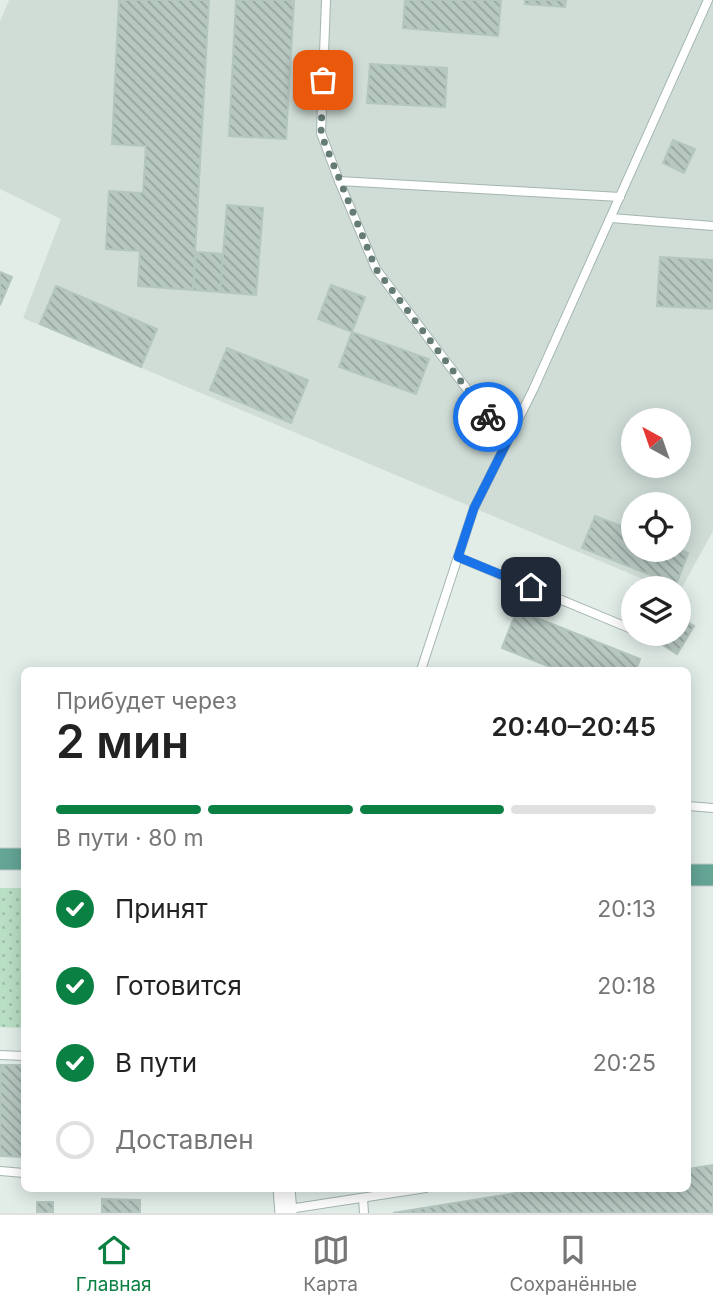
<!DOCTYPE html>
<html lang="ru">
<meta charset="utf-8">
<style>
:root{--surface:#fff;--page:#f6f6f6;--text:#222;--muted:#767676;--line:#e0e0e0;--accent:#0b8043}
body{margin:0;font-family:Inter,sans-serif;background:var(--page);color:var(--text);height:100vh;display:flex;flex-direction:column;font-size:26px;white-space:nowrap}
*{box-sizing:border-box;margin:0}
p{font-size:23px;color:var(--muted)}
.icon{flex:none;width:38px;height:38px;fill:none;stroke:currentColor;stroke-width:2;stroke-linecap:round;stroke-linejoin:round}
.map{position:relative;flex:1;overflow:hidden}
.side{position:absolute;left:21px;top:667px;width:670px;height:525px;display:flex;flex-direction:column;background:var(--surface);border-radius:10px;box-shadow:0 4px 18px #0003}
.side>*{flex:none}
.needle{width:46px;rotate:320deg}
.controls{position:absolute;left:621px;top:408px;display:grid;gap:14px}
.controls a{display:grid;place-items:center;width:70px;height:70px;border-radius:50%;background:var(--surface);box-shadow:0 4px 18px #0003;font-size:35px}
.pin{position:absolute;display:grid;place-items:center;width:60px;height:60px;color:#fff;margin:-30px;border-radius:14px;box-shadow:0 4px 10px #0006}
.courier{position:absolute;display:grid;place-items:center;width:70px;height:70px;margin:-35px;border:5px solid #1a73e8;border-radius:50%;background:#fff;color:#222;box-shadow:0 2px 9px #0007}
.overview em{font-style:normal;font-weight:600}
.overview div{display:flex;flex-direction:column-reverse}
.overview{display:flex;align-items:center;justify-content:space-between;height:119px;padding:0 35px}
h1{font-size:46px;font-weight:600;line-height:52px}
.bar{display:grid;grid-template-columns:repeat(4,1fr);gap:10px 7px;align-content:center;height:84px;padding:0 35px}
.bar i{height:9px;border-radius:5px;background:var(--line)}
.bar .current{background:var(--accent)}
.bar p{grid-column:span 4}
ol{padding:0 35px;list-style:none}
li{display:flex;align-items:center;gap:21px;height:77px}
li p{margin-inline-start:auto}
li .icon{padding:7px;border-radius:50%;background:var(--accent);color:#fff;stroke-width:4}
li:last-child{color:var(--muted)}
li i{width:38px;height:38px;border:4px solid var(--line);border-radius:50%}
.dock{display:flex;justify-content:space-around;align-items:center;height:98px;border-top:2px solid var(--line);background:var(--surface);font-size:19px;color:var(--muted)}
.dock a{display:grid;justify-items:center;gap:4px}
.dock .current{color:var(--accent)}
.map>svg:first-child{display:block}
.built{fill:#d0ddd7;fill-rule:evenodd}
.grass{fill:url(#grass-dots)}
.building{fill:url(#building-back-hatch);stroke:#b4c7bf;stroke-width:2}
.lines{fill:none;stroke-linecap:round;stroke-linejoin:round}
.service-casing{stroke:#a4b5b0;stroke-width:10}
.tertiary-casing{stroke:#a4b5b0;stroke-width:23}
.primary-casing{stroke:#c1c9c7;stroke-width:23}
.service{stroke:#fff;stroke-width:8}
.tertiary{stroke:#fff;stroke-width:21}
.primary{stroke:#64a596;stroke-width:21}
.done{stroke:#657c76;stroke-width:7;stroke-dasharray:0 12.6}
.route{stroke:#1a73e8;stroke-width:9}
</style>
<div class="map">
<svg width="713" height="1213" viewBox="0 0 713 1213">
<defs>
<pattern id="grass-dots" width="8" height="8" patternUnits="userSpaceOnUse" patternTransform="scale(1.75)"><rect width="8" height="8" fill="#b9dfc5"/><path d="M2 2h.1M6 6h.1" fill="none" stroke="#9fc0aa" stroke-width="1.8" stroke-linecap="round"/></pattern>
<pattern id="building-back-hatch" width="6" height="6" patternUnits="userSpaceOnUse" patternTransform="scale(1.75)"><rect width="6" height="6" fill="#b7c8c1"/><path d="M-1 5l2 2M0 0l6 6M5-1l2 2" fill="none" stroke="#94a49e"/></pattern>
</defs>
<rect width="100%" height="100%" fill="#e2ede8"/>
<path class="built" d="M9,0H713V531L679,593V588H664L23,318L61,219L0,189V21ZM634,420H679V466H634ZM634,504H679V550H634Z"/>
<polygon class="grass" points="0,888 24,888 24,1028 0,1027"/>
<g class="building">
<polygon points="119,0 209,0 193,290 138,286 140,251 106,249 109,191 143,193 146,146 112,144"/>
<polygon points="236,0 294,0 286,139 229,136"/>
<polygon points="405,0 501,0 498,36 403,28"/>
<polygon points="525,0 566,0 565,7 525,4"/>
<polygon points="370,64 447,68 445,107 367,103"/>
<polygon points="673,140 695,149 684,173 663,163"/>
<polygon points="227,205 263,208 256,295 220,292"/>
<polygon points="196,252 223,254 220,292 193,290"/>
<polygon points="660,257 713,260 712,309 657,306"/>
<polygon points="0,272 12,277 0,305"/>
<polygon points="331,285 365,297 352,332 318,319"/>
<polygon points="56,286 157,329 141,367 40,324"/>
<polygon points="352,332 429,359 416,394 339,367"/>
<polygon points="227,348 308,380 291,423 210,390"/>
<polygon points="595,516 634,531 634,550 679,549 688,553 676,585 582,548"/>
<polygon points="517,610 640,659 636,670 558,670 502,648"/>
<polygon points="679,617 694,626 677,654 658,642 664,634 679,634"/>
<polygon points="1,1065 24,1065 24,1157 0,1156"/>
<polygon points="713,1165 713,1213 393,1213 535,1190 535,1188 688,1188 688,1169"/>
<polygon points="102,1199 140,1200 140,1213 102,1213"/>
<rect x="37" y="1202" width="16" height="11"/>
</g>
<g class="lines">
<defs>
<g id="service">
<polyline points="326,0 321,133 339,181 376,269 507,442"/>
<polyline points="339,181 620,197"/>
<polyline points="611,218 713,226"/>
<polyline points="458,557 629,628"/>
<polyline points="421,670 474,508 533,390 708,0"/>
<polyline points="688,806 713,808"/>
<polyline points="0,1055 24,1056"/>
<polyline points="0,1171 24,1173"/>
<polyline points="363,1198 364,1213"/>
<polyline points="289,1209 426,1188"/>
</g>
<polyline id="tertiary" points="284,1188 286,1213"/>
<g id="primary">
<polyline points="0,859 24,859"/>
<polyline points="688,875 713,875"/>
</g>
</defs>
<use href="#service" class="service-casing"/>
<use href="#tertiary" class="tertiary-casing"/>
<use href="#primary" class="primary-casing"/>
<use href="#service" class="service"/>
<use href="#tertiary" class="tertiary"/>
<use href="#primary" class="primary"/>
</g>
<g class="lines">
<polyline class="done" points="323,80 321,134 376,269 488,417"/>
<polyline class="route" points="488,417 507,442 474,508 458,557 531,587"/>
</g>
</svg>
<div class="controls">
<a><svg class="needle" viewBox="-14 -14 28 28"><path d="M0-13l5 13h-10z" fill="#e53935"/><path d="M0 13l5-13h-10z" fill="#767676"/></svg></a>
<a><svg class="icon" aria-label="locate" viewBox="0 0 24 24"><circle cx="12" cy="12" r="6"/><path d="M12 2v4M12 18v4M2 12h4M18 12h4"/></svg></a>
<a><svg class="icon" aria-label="layers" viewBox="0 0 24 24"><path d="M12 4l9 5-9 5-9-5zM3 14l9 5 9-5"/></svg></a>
</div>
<div class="pin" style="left:323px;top:80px;background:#ea580c"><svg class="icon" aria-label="bag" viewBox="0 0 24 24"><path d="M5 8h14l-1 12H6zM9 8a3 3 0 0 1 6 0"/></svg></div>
<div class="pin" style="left:531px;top:587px;background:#1f2937"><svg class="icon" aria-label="home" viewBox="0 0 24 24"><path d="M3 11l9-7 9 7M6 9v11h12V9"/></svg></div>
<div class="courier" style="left:488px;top:417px"><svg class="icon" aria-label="bike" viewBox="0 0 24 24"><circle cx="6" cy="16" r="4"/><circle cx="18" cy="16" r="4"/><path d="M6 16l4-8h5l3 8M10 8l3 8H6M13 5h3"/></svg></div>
<section class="side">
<div class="overview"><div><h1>2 мин</h1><p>Прибудет через</p></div><em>20:40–20:45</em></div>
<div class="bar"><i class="current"></i><i class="current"></i><i class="current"></i><i></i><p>В пути · 80 m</p></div>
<ol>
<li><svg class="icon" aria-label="check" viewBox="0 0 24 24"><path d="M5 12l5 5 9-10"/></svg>Принят<p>20:13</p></li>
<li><svg class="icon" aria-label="check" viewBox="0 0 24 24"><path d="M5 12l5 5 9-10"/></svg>Готовится<p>20:18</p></li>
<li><svg class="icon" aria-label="check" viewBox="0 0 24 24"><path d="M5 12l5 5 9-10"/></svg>В пути<p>20:25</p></li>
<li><i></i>Доставлен</li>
</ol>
</section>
</div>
<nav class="dock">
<a class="current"><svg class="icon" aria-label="home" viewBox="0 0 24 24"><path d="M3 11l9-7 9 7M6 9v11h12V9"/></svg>Главная</a>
<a><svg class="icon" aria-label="map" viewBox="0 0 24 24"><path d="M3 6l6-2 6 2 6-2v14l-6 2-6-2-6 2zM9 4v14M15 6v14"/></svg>Карта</a>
<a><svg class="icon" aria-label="saved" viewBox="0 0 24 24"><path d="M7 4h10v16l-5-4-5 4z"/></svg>Сохранённые</a>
</nav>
